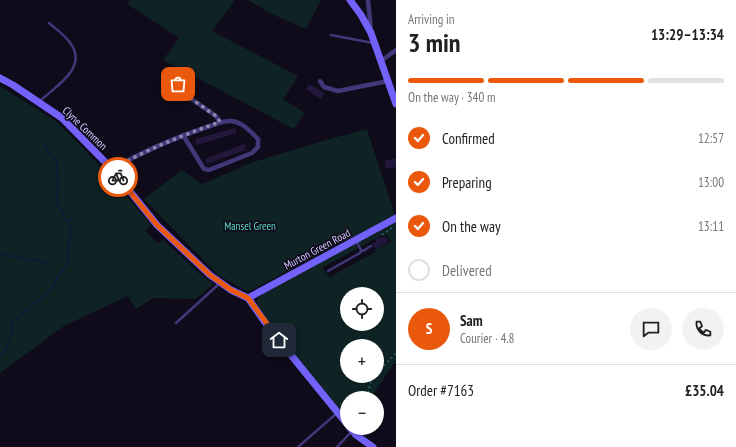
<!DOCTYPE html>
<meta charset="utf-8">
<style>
:root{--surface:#fff;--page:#f2f2f2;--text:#222;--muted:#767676;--line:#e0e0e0;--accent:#ea580c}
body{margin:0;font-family:"PT Sans Narrow",sans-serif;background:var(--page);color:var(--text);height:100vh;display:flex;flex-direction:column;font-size:15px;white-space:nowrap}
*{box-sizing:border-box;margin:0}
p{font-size:13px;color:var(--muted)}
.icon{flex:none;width:22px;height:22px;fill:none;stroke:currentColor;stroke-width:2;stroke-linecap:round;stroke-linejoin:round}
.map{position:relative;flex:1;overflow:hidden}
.panel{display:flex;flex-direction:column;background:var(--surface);width:340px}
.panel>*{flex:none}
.controls{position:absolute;left:340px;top:287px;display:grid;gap:8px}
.controls a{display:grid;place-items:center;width:44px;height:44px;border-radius:50%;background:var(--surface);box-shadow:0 1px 3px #0004;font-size:20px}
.pin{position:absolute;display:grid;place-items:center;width:34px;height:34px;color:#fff;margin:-17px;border-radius:8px;box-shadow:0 2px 6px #0006}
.courier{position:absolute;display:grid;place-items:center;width:40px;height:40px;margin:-20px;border:3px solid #ea580c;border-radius:50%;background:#fff;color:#222;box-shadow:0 1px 5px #0007}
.overview em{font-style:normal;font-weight:700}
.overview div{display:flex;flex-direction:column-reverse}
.overview{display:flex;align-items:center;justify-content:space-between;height:68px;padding:0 12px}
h1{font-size:26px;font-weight:700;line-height:30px}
.bar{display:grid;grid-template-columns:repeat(4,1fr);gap:6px 4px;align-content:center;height:48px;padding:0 12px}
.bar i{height:5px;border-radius:3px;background:var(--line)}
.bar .current{background:var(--accent)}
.bar p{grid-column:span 4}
.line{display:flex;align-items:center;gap:10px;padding:0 12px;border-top:1px solid var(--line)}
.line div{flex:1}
.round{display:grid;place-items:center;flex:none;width:42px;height:42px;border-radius:21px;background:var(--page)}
ol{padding:0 12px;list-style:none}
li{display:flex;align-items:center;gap:12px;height:44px}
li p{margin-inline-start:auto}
li .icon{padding:4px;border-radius:50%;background:var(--accent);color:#fff;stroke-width:4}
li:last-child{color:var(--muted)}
li i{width:22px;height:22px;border:2px solid var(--line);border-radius:50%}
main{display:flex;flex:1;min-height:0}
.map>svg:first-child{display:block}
.green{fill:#0f2324;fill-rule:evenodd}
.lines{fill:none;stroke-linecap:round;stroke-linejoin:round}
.stream{stroke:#0c1939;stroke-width:1.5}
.building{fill:#22183b}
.path{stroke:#31a5a7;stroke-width:1;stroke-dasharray:2 3;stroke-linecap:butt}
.lane{stroke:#403878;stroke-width:2.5}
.street{stroke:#403878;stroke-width:4.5}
.secondary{stroke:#7262f9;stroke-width:7}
.done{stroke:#8e85ae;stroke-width:4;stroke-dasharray:0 7.2}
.route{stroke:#ea580c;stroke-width:5}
.labels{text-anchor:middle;stroke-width:3.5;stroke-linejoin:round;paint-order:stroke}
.street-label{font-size:11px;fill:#d2c7fd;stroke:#0f0b1b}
.park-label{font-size:11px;fill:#57d8c3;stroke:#0f0b1b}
</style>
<main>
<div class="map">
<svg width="396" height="447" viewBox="0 0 396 447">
<rect width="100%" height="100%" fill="#0f0b1b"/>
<g class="green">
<polygon points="130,0 235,0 212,31 298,76 283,99 305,113 294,129 163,60 179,38 127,4"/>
<polygon points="248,0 321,0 306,29 274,15"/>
<polygon points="0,86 57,122 107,173 151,225 145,231 158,243 163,240 200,274 213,284 196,299 153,298 136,309 128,296 64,326 0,373"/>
<polygon points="367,129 395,215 248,292 218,275 144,199 182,170 202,184 253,162 326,140"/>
<path d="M396,220V360L371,398H347V418L341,413L271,324L258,305L257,299L264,293L355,243L358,248L322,268L330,277L375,252V250L391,242L387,235L384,236L382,235L360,247L357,241ZM347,294H377V324H347ZM347,346H377V376H347Z"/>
</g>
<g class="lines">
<g class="stream">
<polyline points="66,221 76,219"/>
<polyline points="0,254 49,263"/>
<polyline points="0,357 6,349 7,344 12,333 12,323 22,316 23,310 26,311 50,290 68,262 70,230 70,225 64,218 61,208 58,208 56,201 58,192 57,163 52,154 48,151 44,145"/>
</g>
</g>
<g class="building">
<polygon points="309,84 325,93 321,99 306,89"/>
<polygon points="235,128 237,133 197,145 195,139"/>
<polygon points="244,144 246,150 206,164 205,159"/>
<polygon points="396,158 396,167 386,169 384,161"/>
<polygon points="379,237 380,238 383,237 384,238 386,237 389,242 375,249 372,244 376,242 375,239"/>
</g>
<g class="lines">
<g class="path">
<polyline points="382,235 393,227"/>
<polyline points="377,373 396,353"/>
<polyline points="367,398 370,384 375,376"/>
</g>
<g class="lane">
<polyline points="331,35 373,43"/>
<path d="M39,102C54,87 88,69 71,44C66,36 56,29 49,23"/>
<polyline points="356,241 361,250"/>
<polyline points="328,271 360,253 361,250 363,251 371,246"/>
<polyline points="176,323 220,283"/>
<polyline points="298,447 337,413"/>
<polyline points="337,447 352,431"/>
</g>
<g class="street">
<polyline points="368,0 371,31"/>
<polyline points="381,61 396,50"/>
<polyline points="320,81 324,87 338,91 388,81"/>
<polyline points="180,91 178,84 173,85 174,91 180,91 216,116 220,122"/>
<path d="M112,169C142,152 174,138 207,127C214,125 224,120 231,121C242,122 250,131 258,139V147L252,153L209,170L204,169L183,135"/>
</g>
<g class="secondary">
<polyline points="350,0 361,15 371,33 396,104"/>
<polyline points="0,78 13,85 62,118 112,169 157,225 210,275 231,290 248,298 269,328 347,424"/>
<polyline points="248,298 396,218"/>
<polyline points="350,428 356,435 373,447"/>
</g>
</g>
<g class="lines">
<path class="done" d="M118,177L112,169C146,150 183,135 220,122L216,116L180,91L178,84"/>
<polyline class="route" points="118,177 157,225 210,275 231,290 248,298 279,340"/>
</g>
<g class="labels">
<g class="street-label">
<text transform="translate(85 128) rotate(44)" y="4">Clyne Common</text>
<text transform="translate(317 249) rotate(-28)" y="4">Murton Green Road</text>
</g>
<g class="park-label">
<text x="250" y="230">Mansel Green</text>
</g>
</g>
</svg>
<div class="controls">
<a><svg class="icon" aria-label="locate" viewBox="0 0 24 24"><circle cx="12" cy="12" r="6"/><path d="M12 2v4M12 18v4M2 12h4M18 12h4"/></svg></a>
<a>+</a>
<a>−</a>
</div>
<div class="pin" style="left:178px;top:84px;background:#ea580c"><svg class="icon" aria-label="bag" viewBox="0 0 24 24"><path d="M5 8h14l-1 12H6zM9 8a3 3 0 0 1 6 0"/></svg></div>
<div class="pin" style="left:279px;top:340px;background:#1f2937"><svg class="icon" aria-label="home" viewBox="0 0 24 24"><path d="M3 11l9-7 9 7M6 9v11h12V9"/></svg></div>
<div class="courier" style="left:118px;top:177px"><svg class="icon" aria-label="bike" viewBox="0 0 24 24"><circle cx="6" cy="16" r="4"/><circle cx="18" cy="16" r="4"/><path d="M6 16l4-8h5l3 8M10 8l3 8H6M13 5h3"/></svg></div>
</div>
<section class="panel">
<div class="overview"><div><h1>3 min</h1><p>Arriving in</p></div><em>13:29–13:34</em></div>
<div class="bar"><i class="current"></i><i class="current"></i><i class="current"></i><i></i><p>On the way · 340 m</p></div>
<ol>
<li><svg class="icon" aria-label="check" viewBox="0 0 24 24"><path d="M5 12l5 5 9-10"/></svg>Confirmed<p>12:57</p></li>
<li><svg class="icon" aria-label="check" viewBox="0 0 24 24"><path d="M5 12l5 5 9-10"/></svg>Preparing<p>13:00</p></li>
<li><svg class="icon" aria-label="check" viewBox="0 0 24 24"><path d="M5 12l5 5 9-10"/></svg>On the way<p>13:11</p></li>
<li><i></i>Delivered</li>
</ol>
<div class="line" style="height:72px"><b class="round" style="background:var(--accent);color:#fff">S</b><div><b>Sam</b><p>Courier · 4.8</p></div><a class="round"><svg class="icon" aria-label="chat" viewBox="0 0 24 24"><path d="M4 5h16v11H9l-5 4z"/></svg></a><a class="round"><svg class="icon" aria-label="phone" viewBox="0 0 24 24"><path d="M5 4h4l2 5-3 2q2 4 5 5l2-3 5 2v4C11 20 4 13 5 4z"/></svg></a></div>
<div class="line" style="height:52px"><div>Order #7163</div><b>£35.04</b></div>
</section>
</main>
